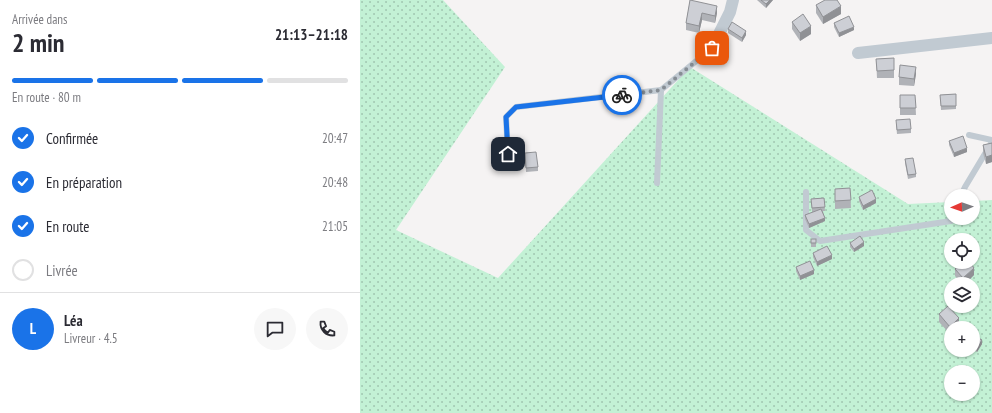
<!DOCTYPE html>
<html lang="fr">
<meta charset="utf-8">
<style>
:root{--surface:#fff;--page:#f7f7f7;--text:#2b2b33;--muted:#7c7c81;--line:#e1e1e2;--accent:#1a73e8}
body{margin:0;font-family:"PT Sans Narrow",sans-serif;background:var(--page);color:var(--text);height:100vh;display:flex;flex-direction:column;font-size:15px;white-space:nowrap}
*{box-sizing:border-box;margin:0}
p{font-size:13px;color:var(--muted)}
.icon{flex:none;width:22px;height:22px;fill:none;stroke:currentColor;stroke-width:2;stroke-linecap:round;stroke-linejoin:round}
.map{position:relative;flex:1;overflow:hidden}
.drawer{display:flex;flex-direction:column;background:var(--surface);width:360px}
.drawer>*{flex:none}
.needle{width:26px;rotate:268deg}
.fabs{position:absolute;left:584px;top:189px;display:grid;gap:8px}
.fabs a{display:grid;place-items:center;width:36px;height:36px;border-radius:50%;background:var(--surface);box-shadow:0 1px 3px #0004;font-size:20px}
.pin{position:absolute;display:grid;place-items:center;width:34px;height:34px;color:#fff;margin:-17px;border-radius:8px;box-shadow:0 2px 6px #0006}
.courier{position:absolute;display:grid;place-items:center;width:40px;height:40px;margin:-20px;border:3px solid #1a73e8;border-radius:50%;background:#fff;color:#222;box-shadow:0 1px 5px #0007}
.headline em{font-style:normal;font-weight:700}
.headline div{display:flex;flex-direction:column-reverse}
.headline{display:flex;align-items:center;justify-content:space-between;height:68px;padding:0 12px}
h1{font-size:26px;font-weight:700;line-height:30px}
.bar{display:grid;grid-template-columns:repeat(4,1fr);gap:6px 4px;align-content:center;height:48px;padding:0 12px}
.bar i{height:5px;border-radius:3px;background:var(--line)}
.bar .current{background:var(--accent)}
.bar p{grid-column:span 4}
.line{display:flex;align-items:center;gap:10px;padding:0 12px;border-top:1px solid var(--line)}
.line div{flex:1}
.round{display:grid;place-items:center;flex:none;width:42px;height:42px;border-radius:21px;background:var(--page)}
ol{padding:0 12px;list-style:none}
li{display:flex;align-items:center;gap:12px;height:44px}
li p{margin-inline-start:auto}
li .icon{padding:4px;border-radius:50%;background:var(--accent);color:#fff;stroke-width:4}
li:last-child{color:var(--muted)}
li i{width:22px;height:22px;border:2px solid var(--line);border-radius:50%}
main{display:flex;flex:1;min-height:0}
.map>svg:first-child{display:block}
.grass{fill:url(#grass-dots);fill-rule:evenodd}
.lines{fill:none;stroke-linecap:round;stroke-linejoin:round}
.lane{stroke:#c1cad2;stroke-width:6}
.street{stroke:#c1cad2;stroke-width:12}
.wall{fill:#b0b2b7}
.shaded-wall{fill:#909195}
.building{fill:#cdcfd5;stroke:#909195}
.done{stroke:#868d94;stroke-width:4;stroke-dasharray:0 7.2}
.route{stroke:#1a73e8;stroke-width:5}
</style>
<main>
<section class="drawer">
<div class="headline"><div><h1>2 min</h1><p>Arrivée dans</p></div><em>21:13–21:18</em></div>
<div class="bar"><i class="current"></i><i class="current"></i><i class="current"></i><i></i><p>En route · 80 m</p></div>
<ol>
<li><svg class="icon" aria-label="check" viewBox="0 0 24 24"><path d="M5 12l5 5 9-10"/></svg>Confirmée<p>20:47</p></li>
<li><svg class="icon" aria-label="check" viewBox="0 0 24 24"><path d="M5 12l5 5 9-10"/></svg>En préparation<p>20:48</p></li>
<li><svg class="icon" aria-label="check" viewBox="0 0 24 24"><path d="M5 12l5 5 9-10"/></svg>En route<p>21:05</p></li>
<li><i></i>Livrée</li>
</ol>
<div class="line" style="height:72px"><b class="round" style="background:var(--accent);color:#fff">L</b><div><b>Léa</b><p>Livreur · 4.5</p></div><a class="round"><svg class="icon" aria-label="chat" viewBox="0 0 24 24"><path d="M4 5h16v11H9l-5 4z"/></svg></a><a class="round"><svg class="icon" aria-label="phone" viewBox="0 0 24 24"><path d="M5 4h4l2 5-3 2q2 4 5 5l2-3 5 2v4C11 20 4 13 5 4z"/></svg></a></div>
</section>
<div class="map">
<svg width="632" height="413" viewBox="0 0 632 413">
<defs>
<pattern id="grass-dots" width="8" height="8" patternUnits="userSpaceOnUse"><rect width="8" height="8" fill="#c3f1d5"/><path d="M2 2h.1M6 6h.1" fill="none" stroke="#a0c6b0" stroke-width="1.8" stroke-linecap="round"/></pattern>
</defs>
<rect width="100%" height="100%" fill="#f5f3f3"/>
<path class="grass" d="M0,0H83L145,67L36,230L138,278L330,67L548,204L591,202V218H613V201L632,200V413H0ZM591,240H613V262H591ZM591,284H613V306H591ZM591,328H613V350H591ZM591,372H613V394H591Z"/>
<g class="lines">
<g class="lane">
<polyline points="609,135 632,140"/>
<polyline points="148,154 146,117 156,107 301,90"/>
<polyline points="297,183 301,90 352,48"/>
<polyline points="446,192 446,230 460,241 591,221 592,218"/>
<polyline points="601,196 605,187 632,142"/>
</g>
<g class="street">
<polyline points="352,48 370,12 373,0"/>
<polyline points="498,53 632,38"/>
</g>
</g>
<g class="wall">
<polygon points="330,0 357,13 355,23 342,20 339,33 326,30 326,23"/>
<polygon points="397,0 413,0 406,8"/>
<polygon points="456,5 481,14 463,24 456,13"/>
<polygon points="432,22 451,34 440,41 432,29"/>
<polygon points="474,23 494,30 479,37 474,27"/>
<polygon points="368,29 386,35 382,42 368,33"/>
<polygon points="534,58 534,78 517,78 516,59"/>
<polygon points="556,74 554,86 539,85 539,77"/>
<polygon points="596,94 596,109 581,110 580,95"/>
<polygon points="540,95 555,95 556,115 540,115"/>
<polygon points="536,124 551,129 551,133 537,134"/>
<polygon points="589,141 607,152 594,157 589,145"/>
<polygon points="632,143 632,162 626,164 623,153 623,145"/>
<polygon points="165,153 178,167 178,171 166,172"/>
<polygon points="148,154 156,161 156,165 149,166"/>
<polygon points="545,159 556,174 556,177 548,179 545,163"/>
<polygon points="490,188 491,208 475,209 475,189"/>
<polygon points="499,197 516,203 503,210 499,201"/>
<polygon points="464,198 465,211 463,211 465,221 449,228 445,219 445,215 453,212 452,212 451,199"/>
<rect x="451" y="239" width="5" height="8"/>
<polygon points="490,243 504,246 494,252 490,247"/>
<polygon points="453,253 472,259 457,266 453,257"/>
<polygon points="436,267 454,274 440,280 436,271"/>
<polygon points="595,269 614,275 605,284 602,284 595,276"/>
<polygon points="579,314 599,326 597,328 591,328 591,333 590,334 579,322"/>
<polygon points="613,335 622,344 617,352 613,350"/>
</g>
<g class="shaded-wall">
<polygon points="410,0 413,0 406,8 406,4"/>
<polygon points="357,6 357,13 355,23 355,16"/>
<polygon points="481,6 481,14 463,24 463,17"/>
<polygon points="342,13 342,20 339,33 339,26"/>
<polygon points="451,26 451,34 440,41 440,33"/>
<polygon points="494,27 494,30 479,37 479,33"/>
<polygon points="386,31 386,35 382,42 382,38"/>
<polygon points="556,67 556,74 554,86 554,79"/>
<polygon points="607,148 607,152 594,157 594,153"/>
<polygon points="632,155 632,162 626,164 626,157"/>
<polygon points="516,199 516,203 503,210 503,206"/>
<polygon points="465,218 465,221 449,228 449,224"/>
<polygon points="504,242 504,246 494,252 494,249"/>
<polygon points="472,255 472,259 457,266 457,262"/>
<polygon points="614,268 614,275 605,284 603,284 603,278"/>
<polygon points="454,270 454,274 440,280 440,276"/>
<polygon points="599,318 599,326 597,328 591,328 591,333 590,334 590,327"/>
<polygon points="622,340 622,344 617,352 617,348"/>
</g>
<g class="building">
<polygon points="330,0 357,6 355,16 342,13 339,26 326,23"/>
<polygon points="401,0 410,0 406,4"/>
<polygon points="465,0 477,0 481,6 463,17 456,5"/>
<polygon points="443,14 451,26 440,33 432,22"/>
<polygon points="489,16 494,27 479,33 474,23"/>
<polygon points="372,22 386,31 382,38 368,29"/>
<polygon points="534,58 534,70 517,71 516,59"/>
<polygon points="540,65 556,67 554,79 539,77"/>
<polygon points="596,94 596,106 581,106 580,95"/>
<polygon points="540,95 555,95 556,108 540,108"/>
<polygon points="550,119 551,129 537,130 536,120"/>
<polygon points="603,136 607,148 594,153 589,141"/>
<polygon points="632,143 632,155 626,157 623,145"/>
<polygon points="176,152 178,167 166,168 165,153"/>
<polygon points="155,153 156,161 149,162 148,154"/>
<polygon points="553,158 556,174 548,175 545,159"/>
<polygon points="490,188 491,200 475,201 475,189"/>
<polygon points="512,190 516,199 503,206 499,197"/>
<polygon points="464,198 465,207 452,208 451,199"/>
<polygon points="461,209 465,218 449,224 445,215"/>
<polygon points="500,236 504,242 494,249 490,243"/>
<rect x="451" y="239" width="5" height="4"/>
<polygon points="467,246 472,255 457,262 453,253"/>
<polygon points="450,261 454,270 440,276 436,267"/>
<polygon points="603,262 610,262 614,268 603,278 595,269"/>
<polygon points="588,306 599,318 590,327 579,314"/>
<polygon points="613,335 622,340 617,348 613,346"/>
</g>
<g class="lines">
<polyline class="done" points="262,95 301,90 352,48"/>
<polyline class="route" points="148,154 146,117 156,107 262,95"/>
</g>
</svg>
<div class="fabs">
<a><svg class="needle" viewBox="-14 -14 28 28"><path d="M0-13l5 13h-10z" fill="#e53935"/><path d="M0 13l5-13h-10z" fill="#7c7c81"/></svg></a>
<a><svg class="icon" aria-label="locate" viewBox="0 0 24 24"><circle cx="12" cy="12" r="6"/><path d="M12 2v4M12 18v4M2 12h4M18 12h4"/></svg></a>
<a><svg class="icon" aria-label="layers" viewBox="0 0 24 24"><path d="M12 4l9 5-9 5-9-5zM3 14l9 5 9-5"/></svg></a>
<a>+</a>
<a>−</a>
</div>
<div class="pin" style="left:352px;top:48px;background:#ea580c"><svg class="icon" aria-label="bag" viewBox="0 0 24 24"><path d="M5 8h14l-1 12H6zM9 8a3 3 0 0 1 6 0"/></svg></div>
<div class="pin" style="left:148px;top:154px;background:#1f2937"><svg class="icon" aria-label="home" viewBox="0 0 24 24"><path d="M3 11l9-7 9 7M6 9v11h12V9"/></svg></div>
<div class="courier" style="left:262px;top:95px"><svg class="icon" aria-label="bike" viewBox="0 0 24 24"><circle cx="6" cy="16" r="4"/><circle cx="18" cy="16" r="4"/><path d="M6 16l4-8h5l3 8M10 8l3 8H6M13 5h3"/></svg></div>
</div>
</main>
